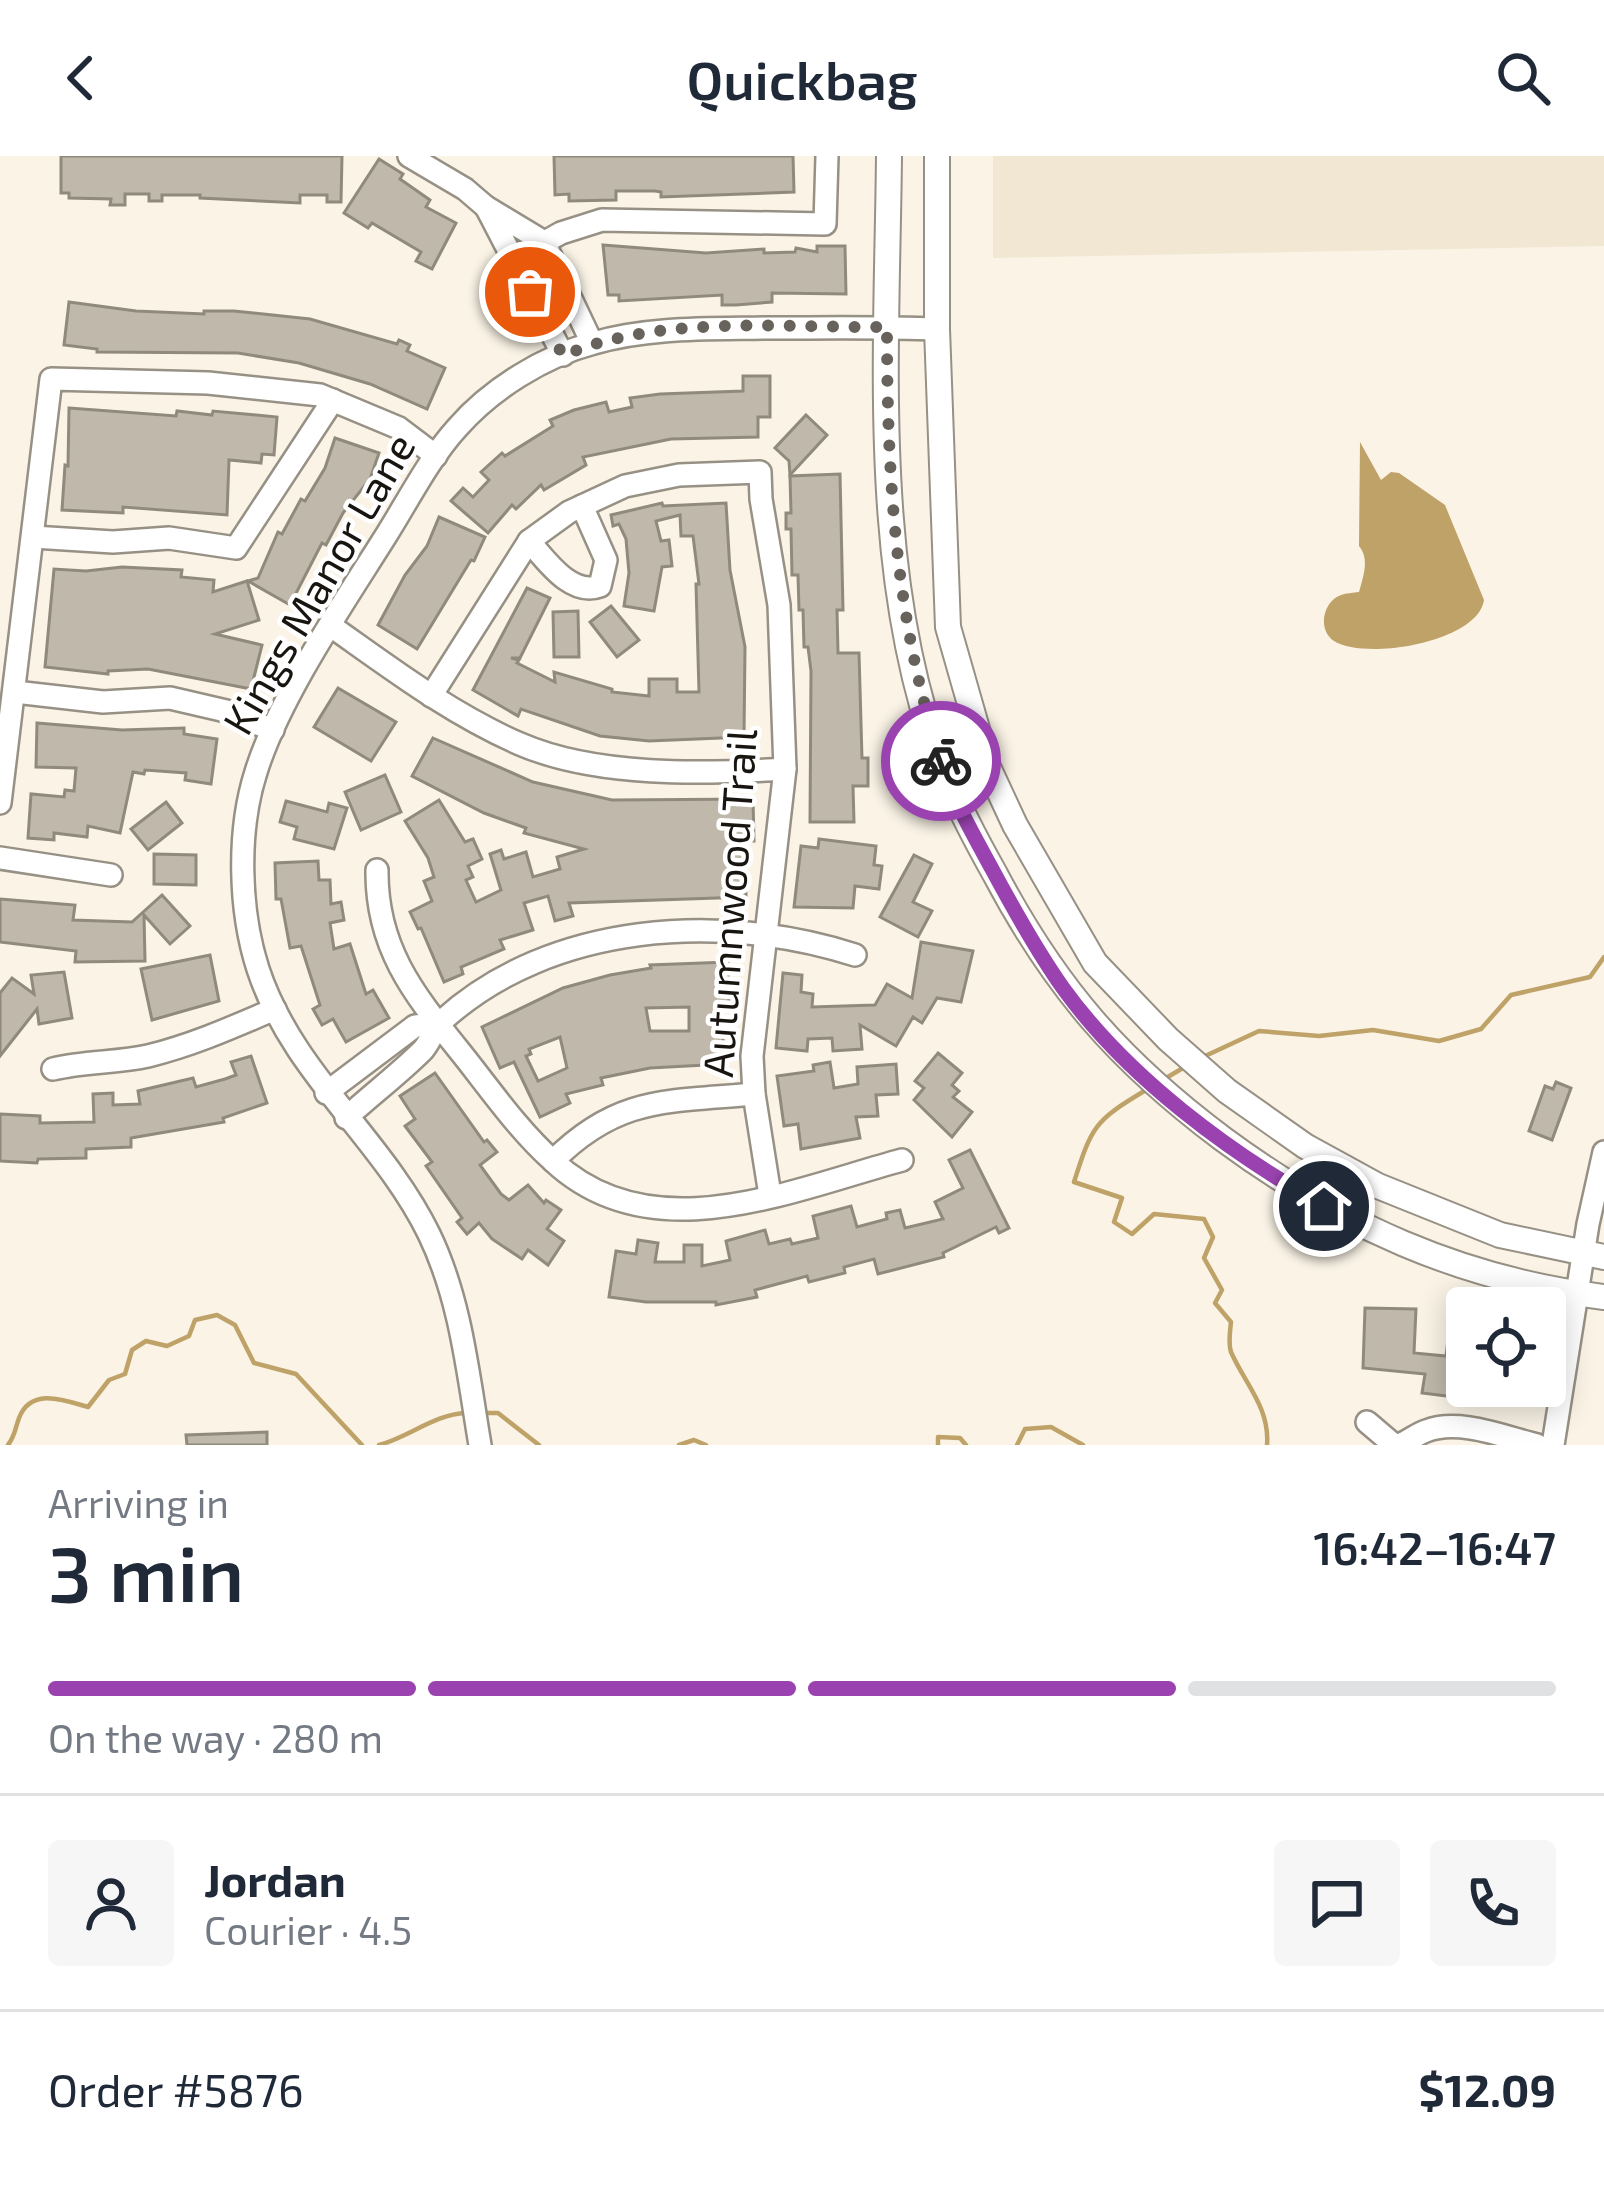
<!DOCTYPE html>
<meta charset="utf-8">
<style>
:root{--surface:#fff;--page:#f6f6f7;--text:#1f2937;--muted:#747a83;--line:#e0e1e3;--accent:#9a43b0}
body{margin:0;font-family:"Exo 2",sans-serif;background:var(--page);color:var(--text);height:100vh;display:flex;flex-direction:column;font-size:45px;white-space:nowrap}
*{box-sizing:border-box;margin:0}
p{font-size:39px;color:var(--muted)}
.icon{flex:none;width:66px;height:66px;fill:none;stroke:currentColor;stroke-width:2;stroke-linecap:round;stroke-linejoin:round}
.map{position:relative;height:1289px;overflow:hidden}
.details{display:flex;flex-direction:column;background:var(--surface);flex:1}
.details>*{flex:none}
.buttons{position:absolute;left:1446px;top:1131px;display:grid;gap:24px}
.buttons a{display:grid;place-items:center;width:120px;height:120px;border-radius:12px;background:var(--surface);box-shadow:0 6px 30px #0003;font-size:60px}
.pin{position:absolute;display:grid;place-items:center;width:102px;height:102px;color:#fff;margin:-51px;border:6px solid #fff;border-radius:50%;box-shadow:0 3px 12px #0007}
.courier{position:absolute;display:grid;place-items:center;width:120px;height:120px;margin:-60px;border:9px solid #9a43b0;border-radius:50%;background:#fff;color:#222;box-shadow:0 3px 15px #0007}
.headline em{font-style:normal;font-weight:600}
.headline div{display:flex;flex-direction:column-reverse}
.headline{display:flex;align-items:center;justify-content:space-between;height:204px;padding:0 48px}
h1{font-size:78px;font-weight:600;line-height:90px}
.bar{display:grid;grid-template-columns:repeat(4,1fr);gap:18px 12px;align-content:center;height:144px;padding:0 48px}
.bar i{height:15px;border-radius:9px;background:var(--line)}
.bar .current{background:var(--accent)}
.bar p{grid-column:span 4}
.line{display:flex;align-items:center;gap:30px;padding:0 48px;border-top:3px solid var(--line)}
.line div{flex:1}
.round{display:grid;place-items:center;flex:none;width:126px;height:126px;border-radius:12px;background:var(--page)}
header{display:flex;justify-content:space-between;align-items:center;height:156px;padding:0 48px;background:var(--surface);font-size:54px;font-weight:600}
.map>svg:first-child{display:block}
.built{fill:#f1e7d2}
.water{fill:#bfa267}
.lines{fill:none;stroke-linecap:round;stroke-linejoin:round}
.stream{stroke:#bfa267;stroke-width:4.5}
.building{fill:#bfb8ab;stroke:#908a7d;stroke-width:3;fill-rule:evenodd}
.minor-casing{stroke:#979084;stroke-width:26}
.major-casing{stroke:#979084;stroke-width:28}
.minor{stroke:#fff;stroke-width:21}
.major{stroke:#fff;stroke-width:24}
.done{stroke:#67635c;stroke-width:12;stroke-dasharray:0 21.6}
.route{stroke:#9a43b0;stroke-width:15}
.labels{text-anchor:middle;stroke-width:9;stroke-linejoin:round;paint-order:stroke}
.street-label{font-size:42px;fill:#181511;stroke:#fff}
</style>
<header><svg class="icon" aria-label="back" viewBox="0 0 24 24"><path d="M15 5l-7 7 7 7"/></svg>Quickbag<svg class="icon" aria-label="search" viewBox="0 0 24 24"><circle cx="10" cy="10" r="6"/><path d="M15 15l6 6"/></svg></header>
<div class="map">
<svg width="1604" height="1289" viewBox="0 0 1604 1289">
<rect width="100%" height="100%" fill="#faf3e6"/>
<polygon class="built" points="993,0 1604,0 1604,90 993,102"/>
<path class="water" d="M1360,286L1381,324L1391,316L1399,317L1445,349L1484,444C1478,486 1366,505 1334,485C1317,474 1323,445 1341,439C1346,437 1353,437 1359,436C1363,421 1370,403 1359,390Z"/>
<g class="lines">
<g class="stream">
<polyline points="1203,901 1259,875 1319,880 1373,874 1439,885 1481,873 1511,839 1590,821 1604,801"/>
<polyline points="1161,925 1188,909"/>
<path d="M1146,934C1094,965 1092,970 1074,1026L1122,1042L1114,1066L1132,1078L1154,1058L1204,1063L1213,1081L1204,1102L1222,1134L1215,1147L1231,1166C1230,1176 1228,1187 1231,1196C1245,1228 1270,1252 1267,1289"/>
<polyline points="484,1257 498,1257 539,1289"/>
<path d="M8,1289C15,1280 15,1273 19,1262C31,1231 64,1244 88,1251L109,1224L125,1218L132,1194L146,1185L167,1190L189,1180L195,1164L217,1159L235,1169L254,1207L296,1218L362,1289"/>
<path d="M379,1289C409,1281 435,1258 466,1257"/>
<polyline points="679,1289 694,1284 706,1289"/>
<polyline points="938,1289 938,1281 960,1282 966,1289"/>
<polyline points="1017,1289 1025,1273 1051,1271 1083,1289"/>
</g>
</g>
<g class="building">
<polygon points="61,0 342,0 341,46 327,46 327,39 300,39 300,47 200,42 200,39 162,39 162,45 149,45 149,38 125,38 125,49 110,49 111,43 69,42 69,37 61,37"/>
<polygon points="554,0 793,0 794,36 661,41 661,36 655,35 616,35 616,44 569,45 569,38 555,39"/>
<polygon points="379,3 403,18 400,23 430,44 426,51 456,67 432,113 416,105 421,96 372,67 368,72 344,57"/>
<polygon points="603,89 706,97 764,93 764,97 795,96 796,92 817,96 817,90 845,90 846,138 772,137 772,146 736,149 722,149 722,139 619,145 619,139 608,139"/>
<polygon points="69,146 136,155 204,158 204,155 234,155 310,163 397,188 399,184 410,189 407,195 445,212 427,253 370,228 299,207 238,197 97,196 97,193 64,189"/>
<polygon points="743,220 770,220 770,261 758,261 758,281 671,283 583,301 586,309 544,334 541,329 516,353 512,349 488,377 451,345 463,332 473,341 489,324 481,316 502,297 505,300 553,270 550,264 574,254 606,246 609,256 632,251 630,242 660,238 743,235"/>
<polygon points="69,252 176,260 177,255 212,259 213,255 277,261 274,299 262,298 261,307 229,304 227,359 123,351 123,357 62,354 65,309 68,310"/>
<polygon points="806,259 827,279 790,319 789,305 775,292"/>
<polygon points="335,282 379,297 370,323 343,357 326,389 322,387 290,449 248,425 258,422 278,376 282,378 301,343 305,345 325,312"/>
<polygon points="840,318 843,454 837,454 838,497 859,497 862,602 868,602 868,630 853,630 854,666 810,666 811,515 808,491 804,491 803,454 799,454 798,419 792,419 791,373 786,373 786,357 791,357 790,320"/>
<polygon points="662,347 663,350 726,347 730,414 745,491 744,581 649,585 600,580 521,553 518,560 473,534 527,432 550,442 520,502 511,502 519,504 517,507 555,526 554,516 612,533 612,536 649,540 649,523 677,523 677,536 699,536 696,428 699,428 693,380 681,380 680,359 656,365 661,385 669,384 672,410 662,411 654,455 624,450 629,417 626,383 619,368 613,370 611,359"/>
<polygon points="439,361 485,381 474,405 471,404 417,493 378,469 405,419 427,390"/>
<polygon points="122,411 182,414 181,421 214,424 213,436 247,425 259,464 215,478 262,489 251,533 148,513 108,515 108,518 45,511 54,413 86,415"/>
<polygon points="611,450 639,484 617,501 590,466"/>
<polygon points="578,455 579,501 554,501 553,456"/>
<polygon points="338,532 396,566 371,605 314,571"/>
<polygon points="37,567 122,574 184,572 184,578 217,583 211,628 185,624 186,617 145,614 144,618 133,616 120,677 88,670 87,681 54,677 54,684 28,682 31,638 64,641 65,634 74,635 76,612 36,611"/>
<polygon points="433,582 533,626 612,644 753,643 754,685 745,685 746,741 569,747 573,760 555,765 548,740 524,747 533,774 500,784 504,793 461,811 463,818 444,826 421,772 418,773 410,756 432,745 424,725 434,721 428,702 405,665 439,644 465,686 473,683 482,703 468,710 473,721 466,724 476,746 501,734 490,698 501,694 504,703 526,696 533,721 560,713 557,701 584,693 524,677 526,672 484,657 412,620"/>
<polygon points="385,619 401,656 361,674 345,636"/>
<polygon points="286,645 327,656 329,647 347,652 334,693 294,683 297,671 280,666"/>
<polygon points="166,646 182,667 148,694 131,673"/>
<polygon points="819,683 876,690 874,709 882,710 879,733 855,730 853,752 794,751 801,690 818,692"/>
<polygon points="154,698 196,699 196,729 154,728"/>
<polygon points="914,699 932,708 913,746 932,755 918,781 880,761"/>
<polygon points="318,705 319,724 330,724 331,748 341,746 344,764 330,767 334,793 350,788 366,838 373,834 389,862 346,886 333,863 322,869 313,853 320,849 301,790 290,792 281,743 276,743 275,707"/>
<polygon points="162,739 190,770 170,788 144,759 145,805 75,806 76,795 0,786 0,743 75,749 73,764 132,766"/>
<polygon points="921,786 973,795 961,846 937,842 922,867 913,861 896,890 860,869 862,893 833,895 832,882 808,883 807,895 776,892 783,817 802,819 801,836 813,838 812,851 875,849 887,828 912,842"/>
<polygon points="210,799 219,845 152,864 141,813"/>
<path d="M728,806L729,852H722L724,908L650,912L601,922L603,929L566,938L570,947L540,961L514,906L500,912L482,871L563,832L610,819L651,812L650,809ZM689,851V875H650L646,852ZM560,881L567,912L538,925L526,900L531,898L529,893Z"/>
<polygon points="64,816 72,862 39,868 37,853 0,900 0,837 12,822 34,838 31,819"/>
<polygon points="938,897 962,917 952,929 959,935 953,941 972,956 952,981 914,944 924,932 915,925"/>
<polygon points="251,900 267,947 223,962 224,966 131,982 131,991 86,993 86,1002 38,1003 37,1007 0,1005 0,958 40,960 40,967 94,966 93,938 113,937 113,949 140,948 138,935 193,922 196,931 225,923 236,919 231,906"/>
<polygon points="830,906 834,932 858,928 857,911 896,908 898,938 876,939 878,960 856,961 860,982 801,993 798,968 784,970 777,920 814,915 813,909"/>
<polygon points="435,917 484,986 487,984 497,996 480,1009 501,1038 509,1044 528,1029 544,1047 546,1044 561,1054 547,1073 564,1085 548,1109 528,1094 522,1103 492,1083 479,1067 467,1078 457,1066 462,1062 426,1010 432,1006 405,970 415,963 400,940"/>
<polygon points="1556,926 1571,932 1552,984 1529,975 1545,930 1553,933"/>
<polygon points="970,994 1009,1072 999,1077 996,1071 943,1097 944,1101 878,1118 874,1103 844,1111 845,1117 809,1126 807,1120 755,1134 757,1141 716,1149 716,1146 646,1146 609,1141 616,1095 636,1098 638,1084 658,1087 655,1106 684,1106 684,1089 702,1089 702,1110 730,1104 726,1085 765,1074 769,1088 790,1083 792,1088 818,1082 813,1060 851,1050 857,1071 887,1063 886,1057 900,1054 905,1072 943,1063 935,1046 963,1032 949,1004"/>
<polygon points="1365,1152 1416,1153 1414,1197 1446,1200 1450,1168 1467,1170 1463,1242 1422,1237 1425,1218 1363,1212"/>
<polygon points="267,1276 267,1289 187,1289 186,1279"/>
</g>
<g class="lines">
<defs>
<g id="minor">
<polyline points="409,0 465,33 486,51"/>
<polyline points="513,104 561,77 602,64 825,68 827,0"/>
<polyline points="563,199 486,51 544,86 592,187"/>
<polyline points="33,381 113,386 169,382 236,392 333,244"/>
<path d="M529,385C546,404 571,441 600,430L606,404L582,350"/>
<path d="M331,470C392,513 451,558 520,588C596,621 703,618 785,613"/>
<polyline points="15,536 103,546 170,542 226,555 273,574"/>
<polyline points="431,540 529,385 569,356 625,330 679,319 760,316 761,343 779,449 785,613 752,900 754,938 770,1039"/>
<polyline points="0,647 51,223 208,227 320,239 399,272 436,300"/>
<polyline points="0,702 111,719"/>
<path d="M377,714C376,790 412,836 458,893C488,930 517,973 553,1005C651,1097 791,1034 902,1004"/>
<path d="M53,913C85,905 117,907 148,900C193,889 233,871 275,853"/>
<polyline points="326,937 415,870 438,868"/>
<path d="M346,962C371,939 399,918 423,894C431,885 434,872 443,864C551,766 722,756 855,799"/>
<path d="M553,1005C618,940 667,946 754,938"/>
<polyline points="1367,1266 1394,1289"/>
<path d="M480,1289C468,1218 461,1144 429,1078C382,982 292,917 258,813C239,754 237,675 256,616C279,541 345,445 387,378C409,343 429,303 457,272C491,233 544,200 594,187C648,171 709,173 765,172C822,172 880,171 937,173"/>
<path d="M1399,1289C1409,1285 1417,1278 1426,1275C1459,1262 1504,1281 1537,1289"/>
<polyline points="1553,1289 1588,1068 1604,996"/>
</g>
<g id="major">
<path d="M889,0C887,201 869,430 946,620C960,654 977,686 995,718C1055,832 1120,906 1223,983C1338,1068 1462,1124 1604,1141"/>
<polyline points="937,0 937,173 948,471 988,611 1015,669 1095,807 1168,883 1227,935 1305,990 1378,1030 1500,1079 1604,1101"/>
</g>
</defs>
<use href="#minor" class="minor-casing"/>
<use href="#major" class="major-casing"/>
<use href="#minor" class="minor"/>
<use href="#major" class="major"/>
</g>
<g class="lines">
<path class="done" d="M530,136L563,200C657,158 786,172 887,171C887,319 895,463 941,605"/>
<path class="route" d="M941,605C953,644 973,678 992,713C1014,754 1036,794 1063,832C1128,922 1229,996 1324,1050"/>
</g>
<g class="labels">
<g class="street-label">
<text transform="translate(319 428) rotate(-60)" y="15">Kings Manor Lane</text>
<text transform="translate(730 747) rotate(-86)" y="15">Autumnwood Trail</text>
</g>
</g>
</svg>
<div class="buttons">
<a><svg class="icon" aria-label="locate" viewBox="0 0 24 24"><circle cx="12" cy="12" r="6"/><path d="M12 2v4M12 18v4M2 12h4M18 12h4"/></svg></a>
</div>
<div class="pin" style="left:530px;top:136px;background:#ea580c"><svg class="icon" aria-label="bag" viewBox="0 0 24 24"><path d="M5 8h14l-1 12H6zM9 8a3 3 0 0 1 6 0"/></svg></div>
<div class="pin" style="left:1324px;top:1050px;background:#1f2937"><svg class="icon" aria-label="home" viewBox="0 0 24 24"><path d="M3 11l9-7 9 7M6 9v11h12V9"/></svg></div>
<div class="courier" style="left:941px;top:605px"><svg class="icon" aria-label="bike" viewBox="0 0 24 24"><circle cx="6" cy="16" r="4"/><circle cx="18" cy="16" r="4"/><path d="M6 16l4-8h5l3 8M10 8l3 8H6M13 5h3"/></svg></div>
</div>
<section class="details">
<div class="headline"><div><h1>3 min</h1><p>Arriving in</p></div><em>16:42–16:47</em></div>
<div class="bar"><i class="current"></i><i class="current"></i><i class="current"></i><i></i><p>On the way · 280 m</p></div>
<div class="line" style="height:216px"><a class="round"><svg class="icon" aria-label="person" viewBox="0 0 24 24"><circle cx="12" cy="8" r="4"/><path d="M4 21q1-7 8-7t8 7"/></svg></a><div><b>Jordan</b><p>Courier · 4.5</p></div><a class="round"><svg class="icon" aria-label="chat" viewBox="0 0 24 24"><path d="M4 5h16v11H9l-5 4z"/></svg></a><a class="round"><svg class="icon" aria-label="phone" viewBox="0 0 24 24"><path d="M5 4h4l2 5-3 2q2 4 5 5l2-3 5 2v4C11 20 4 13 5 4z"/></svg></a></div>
<div class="line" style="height:156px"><div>Order #5876</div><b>$12.09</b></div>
</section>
